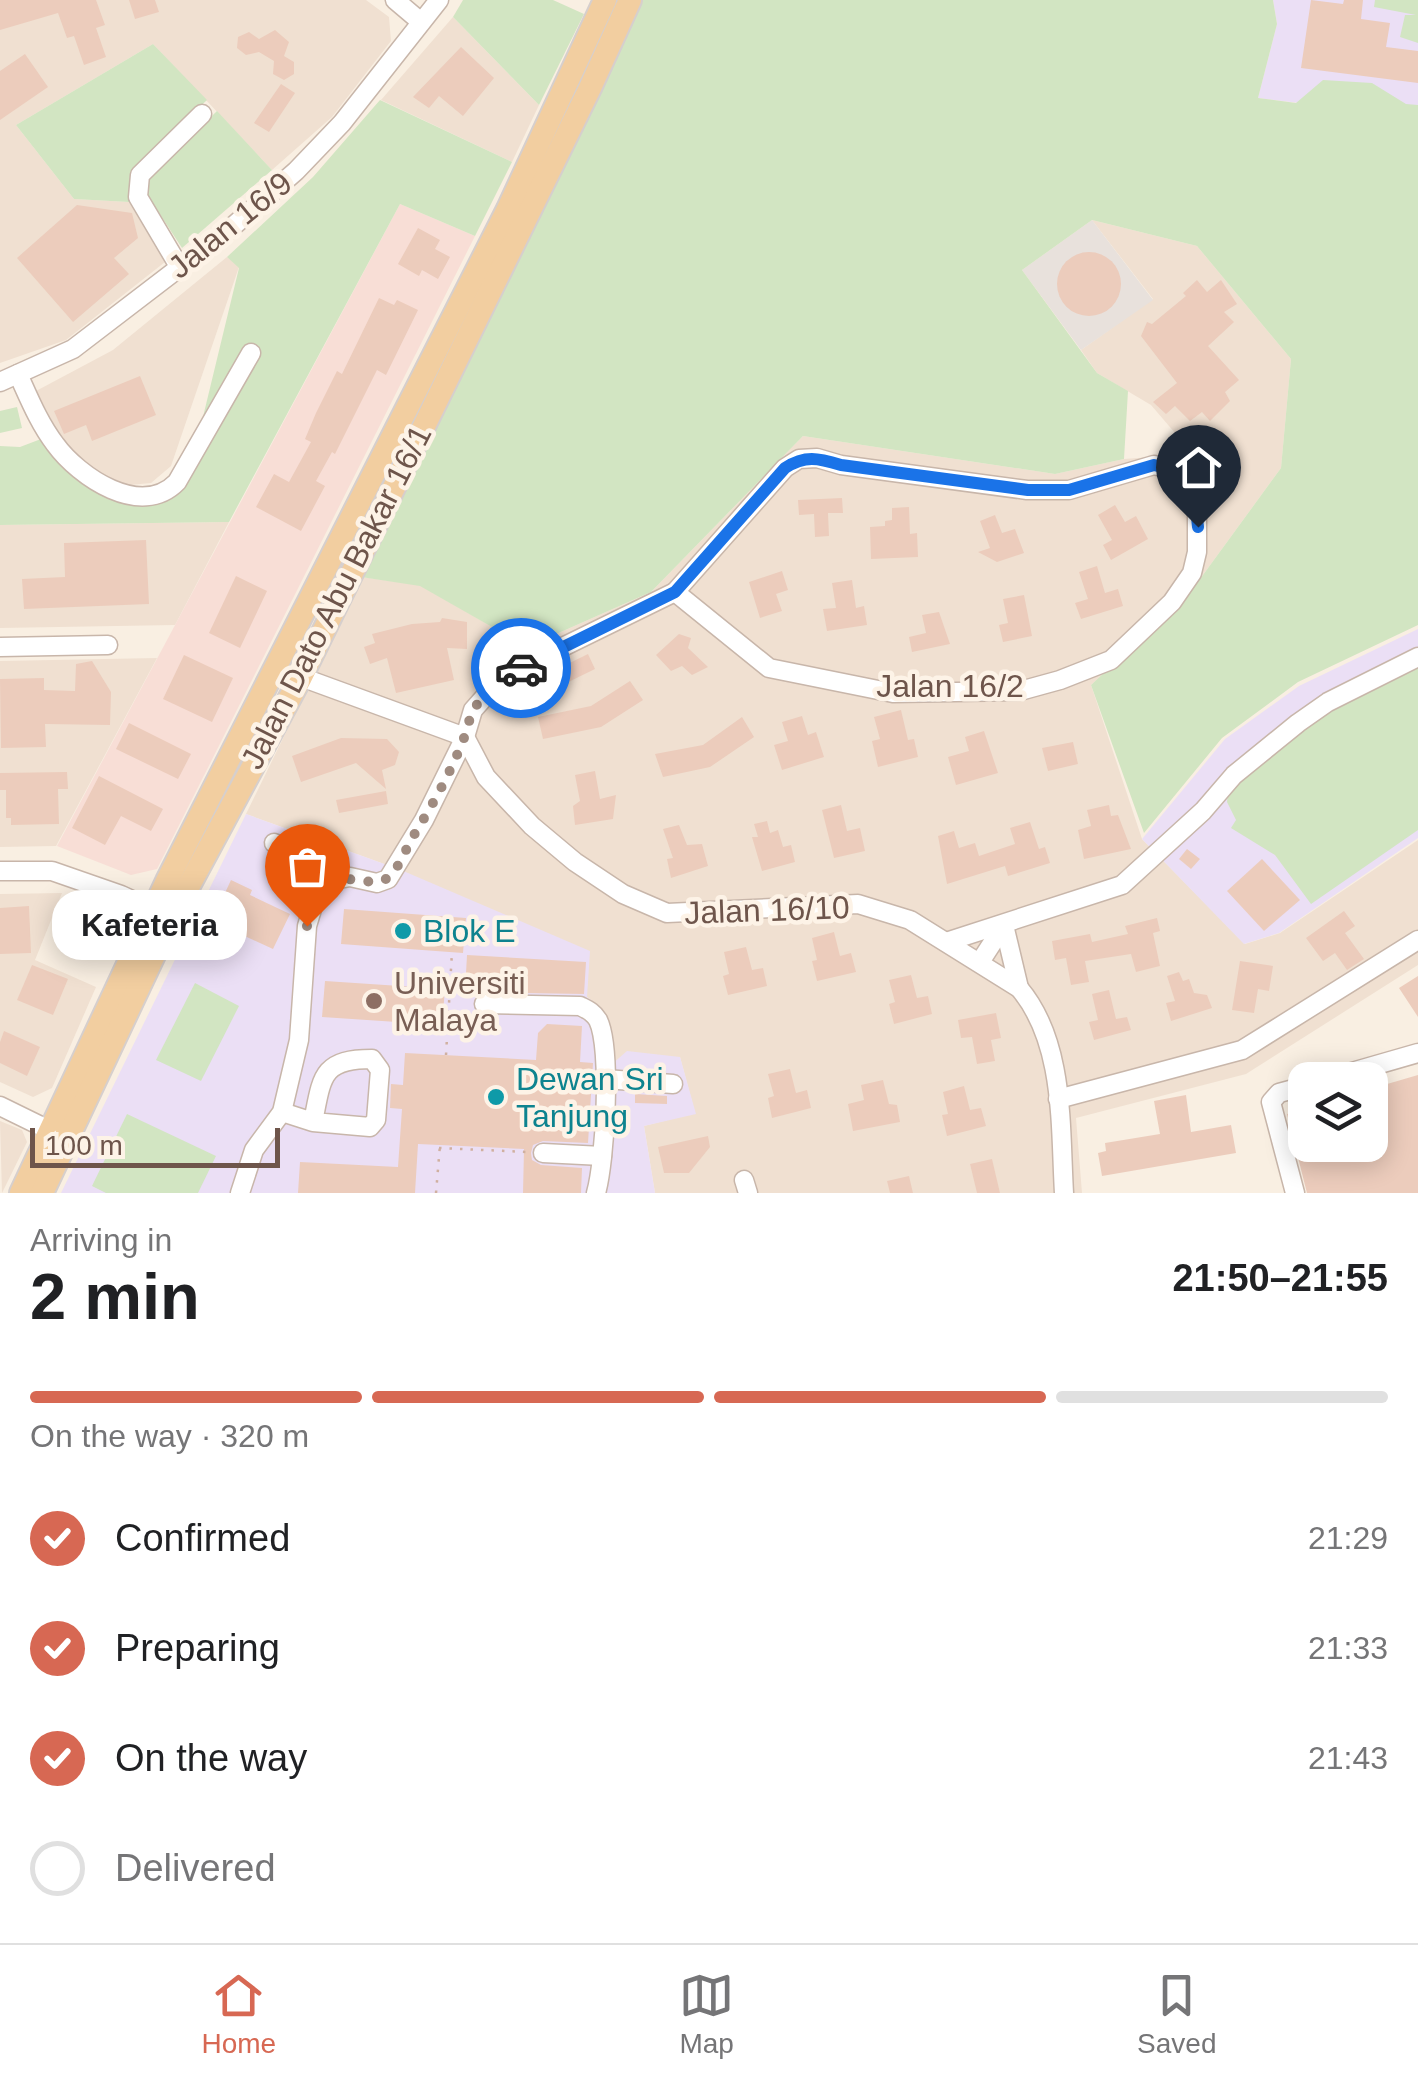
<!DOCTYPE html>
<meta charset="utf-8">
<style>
:root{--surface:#fff;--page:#f2f2f2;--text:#202124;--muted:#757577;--line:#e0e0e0;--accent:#d76853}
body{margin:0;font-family:Arial,sans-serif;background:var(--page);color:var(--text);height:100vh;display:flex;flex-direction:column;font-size:38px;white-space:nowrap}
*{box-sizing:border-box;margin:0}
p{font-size:32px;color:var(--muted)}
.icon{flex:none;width:55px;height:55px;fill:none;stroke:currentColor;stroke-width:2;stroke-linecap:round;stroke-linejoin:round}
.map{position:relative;height:1193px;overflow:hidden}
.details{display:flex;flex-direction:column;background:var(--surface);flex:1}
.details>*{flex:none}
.controls{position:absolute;left:1288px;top:1062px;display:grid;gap:20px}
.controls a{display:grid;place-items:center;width:100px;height:100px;border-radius:20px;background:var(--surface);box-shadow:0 5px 25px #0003;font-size:50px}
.scale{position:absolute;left:30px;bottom:25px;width:250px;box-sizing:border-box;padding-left:10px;border:5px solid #6e554b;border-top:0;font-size:28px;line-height:35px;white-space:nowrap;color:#6e554b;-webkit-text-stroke:8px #fdf3e7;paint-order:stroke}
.pin{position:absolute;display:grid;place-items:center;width:85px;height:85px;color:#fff;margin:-102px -42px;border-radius:50% 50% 50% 0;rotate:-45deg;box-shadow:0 0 10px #0007}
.pin .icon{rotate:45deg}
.courier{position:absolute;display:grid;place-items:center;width:100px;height:100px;margin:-50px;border:8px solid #1a73e8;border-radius:50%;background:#fff;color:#222;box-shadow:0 2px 12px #0007}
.bubble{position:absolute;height:70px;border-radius:30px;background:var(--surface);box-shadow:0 5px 25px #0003;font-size:32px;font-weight:700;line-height:70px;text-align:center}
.headline em{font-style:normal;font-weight:700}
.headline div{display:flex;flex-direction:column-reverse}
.headline{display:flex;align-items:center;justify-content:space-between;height:170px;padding:0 30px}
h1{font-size:65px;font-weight:700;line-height:75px}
.bar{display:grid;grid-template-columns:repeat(4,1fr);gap:15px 10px;align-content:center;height:120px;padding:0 30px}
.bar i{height:12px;border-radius:8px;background:var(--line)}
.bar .on{background:var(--accent)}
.bar p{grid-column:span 4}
ol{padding:0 30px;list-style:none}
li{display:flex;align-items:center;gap:30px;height:110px}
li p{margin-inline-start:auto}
li .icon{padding:10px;border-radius:50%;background:var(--accent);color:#fff;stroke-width:4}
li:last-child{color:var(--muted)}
li i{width:55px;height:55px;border:5px solid var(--line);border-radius:50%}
.menu{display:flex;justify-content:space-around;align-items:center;height:140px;border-top:2px solid var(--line);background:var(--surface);font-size:28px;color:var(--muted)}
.menu a{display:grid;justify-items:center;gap:5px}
.menu .on{color:var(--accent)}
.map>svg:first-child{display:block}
.residential{fill:#f0e0d1}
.commercial{fill:#f8ded6}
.industrial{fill:#e8e1dc}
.education{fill:#ebdff5}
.green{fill:#d2e5c2}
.building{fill:#ecccbc}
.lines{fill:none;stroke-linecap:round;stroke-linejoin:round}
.minor-casing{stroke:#c8b6aa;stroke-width:21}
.major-casing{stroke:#d6cfcd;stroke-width:26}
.path{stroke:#d0b0a0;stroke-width:2.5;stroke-dasharray:2.5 8;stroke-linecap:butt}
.minor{stroke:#fff;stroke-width:18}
.major{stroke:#f2cea0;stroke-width:22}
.done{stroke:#9f8b80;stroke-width:10;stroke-dasharray:0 18}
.route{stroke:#1a73e8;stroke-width:12}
.culture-dot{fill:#0f9aa8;stroke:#fdf3e7;stroke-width:4}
.education-dot{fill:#8d6e63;stroke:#fdf3e7;stroke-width:4}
.labels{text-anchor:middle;stroke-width:9;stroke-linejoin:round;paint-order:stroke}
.street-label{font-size:32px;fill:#6e554b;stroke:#fdf3e7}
.culture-label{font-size:32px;fill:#0d838f;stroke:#fdf3e7;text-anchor:start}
.education-label{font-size:32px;fill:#785e54;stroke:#fdf3e7;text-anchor:start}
</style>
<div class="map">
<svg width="1418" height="1193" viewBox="0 0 1418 1193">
<rect width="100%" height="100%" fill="#f9efe2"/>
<g class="residential">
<polygon points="0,0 366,0 389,17 391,41 332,117 272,170 153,44 16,125 74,199 129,202 165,262 66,340 0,363"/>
<polygon points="453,17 539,105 512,162 381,100"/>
<polygon points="1092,220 1197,246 1291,359 1281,468 1192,590 1091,685 1142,839 1245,944 1280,933 1418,840 1418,965 1246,1074 1076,1118 1082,1193 655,1193 644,1126 695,1113 680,1057 609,1066 599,1006 587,997 401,870 246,814 362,577 420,585 527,647 651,592 803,436 1055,474 1124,459 1193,454 1151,405 1097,373 1081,350 1153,299"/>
<polygon points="227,257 239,267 171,466 151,483 130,485 106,478 70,454 36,391 113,350"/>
<polygon points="229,522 175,625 0,628 0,525"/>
<polygon points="157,658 56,846 0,847 0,661"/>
<polygon points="62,893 35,960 96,987 52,1088 33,1097 0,1082 0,894"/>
<polygon points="0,1121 22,1130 27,1142 2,1193"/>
</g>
<polygon class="commercial" points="400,204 475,236 157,869 131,875 57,846"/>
<polygon class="industrial" points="1092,220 1153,300 1081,350 1022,270"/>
<g class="education">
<polygon points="1273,0 1418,0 1418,117 1258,98 1277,24"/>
<polygon points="1418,629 1418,838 1279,933 1244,944 1142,839 1225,739 1299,686"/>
<polygon points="246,814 401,870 590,951 587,997 599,1006 608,1023 611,1065 627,1051 680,1057 696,1114 644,1126 655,1193 61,1193"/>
</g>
<g class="green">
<polygon points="463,0 553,0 584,14 539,105 453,17"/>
<polygon points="636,0 1273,0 1277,24 1258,98 1296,103 1323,80 1372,83 1406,104 1418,105 1418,625 1298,682 1222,738 1144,833 1091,685 1192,590 1281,468 1291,359 1197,246 1092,220 1022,270 1097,373 1128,391 1124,459 1055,474 803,436 651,592 527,647 420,586 361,577"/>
<polygon points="1375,0 1418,0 1418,43 1400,37 1405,15 1416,15 1374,7"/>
<polygon points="153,44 207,100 130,173 129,202 74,199 16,125"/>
<path d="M380,100L512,162L475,236L400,204L229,522L0,525V446L20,447L41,439C56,462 94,499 124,499C143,499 168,488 187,483L239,268L227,257L313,177Z"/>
<polygon points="217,111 272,170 182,248 146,193 148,178"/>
<polygon points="17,407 22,428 0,433 0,411"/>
<polygon points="1418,668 1418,830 1311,904 1275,855 1231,828 1236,820 1227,802 1228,791 1313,719"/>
<polygon points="195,983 239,1006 201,1081 156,1060"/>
<polygon points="127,1114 216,1156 198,1193 106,1193 92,1186"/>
</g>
<g class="building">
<polygon points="0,0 96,0 105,25 96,28 106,57 84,65 74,36 67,38 58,13 0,30"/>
<polygon points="129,0 155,0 159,12 135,19"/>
<polygon points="1311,0 1343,4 1344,0 1363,0 1361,19 1390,23 1386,47 1418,51 1418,83 1301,68"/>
<polygon points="275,30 289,42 284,56 294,62 294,74 284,80 273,74 274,61 259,52 246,55 237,48 238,37 249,32 259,39"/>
<polygon points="461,47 494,78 463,116 439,96 429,108 413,97"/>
<polygon points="25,54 48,87 0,120 0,71"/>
<polygon points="281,84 295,93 269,132 254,123"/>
<polygon points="77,205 132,213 138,238 114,258 129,274 73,322 17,258"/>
<polygon points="418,228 440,240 435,249 450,257 438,279 422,270 419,276 398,264"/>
<circle cx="1089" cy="284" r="32"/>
<polygon points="1197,280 1207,292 1221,280 1237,304 1224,312 1234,322 1208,346 1239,380 1225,392 1230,401 1210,421 1202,412 1190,421 1175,406 1166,414 1153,402 1177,383 1141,336 1147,322 1152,324 1186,296 1183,293"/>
<polygon points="379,298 394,305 397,300 418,310 386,375 377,370 335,454 332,452 316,481 325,486 301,531 256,507 274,474 289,482 311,442 305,439 316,413 337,371 342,374"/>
<polygon points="140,376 156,415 92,441 86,425 64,434 54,411"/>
<polygon points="842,498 843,513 828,513 829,536 815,537 814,514 799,515 798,500"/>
<polygon points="1115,505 1125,522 1136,516 1148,539 1111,560 1103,545 1112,540 1098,515"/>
<polygon points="909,507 910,534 917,533 918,557 871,559 870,527 885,526 885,521 892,520 892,508"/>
<polygon points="995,515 1002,533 1015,529 1024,553 997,562 978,552 990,548 980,521"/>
<polygon points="146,540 149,604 24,609 22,579 65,577 64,543"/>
<polygon points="1097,566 1105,593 1118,589 1123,606 1081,619 1075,603 1088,599 1079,572"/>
<polygon points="782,571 788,590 776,594 782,611 760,618 749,582"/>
<polygon points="236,576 267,591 240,648 209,633"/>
<polygon points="852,580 856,608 864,606 867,625 827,631 823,609 836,608 832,583"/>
<polygon points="1024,595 1032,636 1003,642 999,625 1008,623 1003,599"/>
<polygon points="939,612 950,644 912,652 909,637 926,633 922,615"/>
<polygon points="442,618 467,622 467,649 447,648 454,680 396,693 387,658 370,664 364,647 375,643 372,634 412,624 440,622"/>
<polygon points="679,634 691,638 688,648 708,667 692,675 682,666 671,671 656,655"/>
<polygon points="588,654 595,669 548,692 541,677"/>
<polygon points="184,655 233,678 212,722 163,699"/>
<polygon points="92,661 111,692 110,725 45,724 46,747 1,748 0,679 44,678 44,690 75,691 76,664"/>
<polygon points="630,681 643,700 601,727 543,739 538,717 591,706"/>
<polygon points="901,710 908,740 914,739 918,757 878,767 872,741 880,739 874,717"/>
<polygon points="802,716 808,735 816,732 824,757 782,770 774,745 788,741 782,722"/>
<polygon points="742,717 754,737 710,767 663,777 655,754 703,745"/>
<polygon points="129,723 191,754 178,779 116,749"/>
<polygon points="984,731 998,773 956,785 948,757 969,751 965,737"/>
<polygon points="341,738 387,739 399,752 395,765 382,770 386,789 356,763 301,782 292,756"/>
<polygon points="1073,742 1078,764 1048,771 1042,748"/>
<polygon points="595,771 600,799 616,795 613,819 575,825 573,806 580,801 575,775"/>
<polygon points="67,772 68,789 58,789 59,824 11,825 11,818 6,818 6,790 0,790 0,773"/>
<polygon points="99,776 163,809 151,831 121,816 105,845 72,828"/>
<polygon points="386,791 388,804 339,813 336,800"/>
<polygon points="841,805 847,831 860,828 865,851 834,858 822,810"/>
<polygon points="1109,805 1111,816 1118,815 1131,849 1084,859 1078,830 1091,826 1087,810"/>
<polygon points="767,821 770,833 778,830 783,847 791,845 795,862 762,871 752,837 758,837 754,824"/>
<polygon points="1030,822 1039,849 1045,847 1050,863 1008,876 1005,866 947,884 938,836 954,831 959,848 975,843 979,856 1015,844 1010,828"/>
<polygon points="679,825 687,845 702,844 708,866 671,878 667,859 673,858 663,829"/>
<polygon points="1187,849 1200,859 1191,869 1179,859"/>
<polygon points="1262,859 1300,900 1264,931 1227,891"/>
<polygon points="231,880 252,890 250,895 290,914 273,949 212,921"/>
<polygon points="29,906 31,953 0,954 0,908"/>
<polygon points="344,909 466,918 463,953 341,944"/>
<polygon points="1344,911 1355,926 1345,933 1364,959 1347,970 1335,953 1323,961 1306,938"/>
<polygon points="1157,918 1160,931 1153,933 1160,966 1136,972 1131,954 1085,961 1089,982 1071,985 1066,958 1055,960 1052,941 1090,934 1092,942 1128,934 1125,926"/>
<polygon points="834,932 840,956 851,953 856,972 817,981 812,961 817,960 812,938"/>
<polygon points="746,947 752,970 763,968 767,986 728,995 723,976 729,974 724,952"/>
<polygon points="467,955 586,962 584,994 465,992"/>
<polygon points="1240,961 1273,966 1269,991 1258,989 1254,1013 1232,1010"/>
<polygon points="32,965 68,979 53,1015 17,1000"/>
<polygon points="1179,972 1183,981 1189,979 1194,993 1207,995 1212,1008 1171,1021 1166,1003 1175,1001 1167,976"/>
<polygon points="911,975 917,998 928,996 932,1014 894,1024 889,1004 895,1002 889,980"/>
<polygon points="1418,976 1418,1017 1399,988"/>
<polygon points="325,981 445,989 442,1025 322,1017"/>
<polygon points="1109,990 1116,1019 1127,1017 1131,1030 1094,1040 1089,1022 1098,1020 1092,994"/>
<polygon points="996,1013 1001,1038 991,1040 995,1061 977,1064 972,1037 961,1038 958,1020"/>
<polygon points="547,1024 582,1026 580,1062 593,1063 588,1143 543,1141 533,1145 531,1153 532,1160 541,1165 582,1168 581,1193 523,1193 524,1149 418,1144 415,1193 298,1193 300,1162 398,1167 402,1109 390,1108 391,1084 403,1085 405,1053 536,1060 538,1033"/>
<polygon points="4,1031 40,1047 27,1076 0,1063 0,1042"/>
<polygon points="790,1069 796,1093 807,1090 811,1108 772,1118 768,1098 774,1096 768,1074"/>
<polygon points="1418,1075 1418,1193 1307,1193 1287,1114 1305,1109 1305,1145 1370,1145 1370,1089"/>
<polygon points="883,1080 889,1104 897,1105 900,1122 853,1131 848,1104 864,1100 861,1085"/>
<polygon points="964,1086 970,1110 981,1108 986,1126 947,1136 942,1115 948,1114 943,1092"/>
<polygon points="635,1094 667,1096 667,1104 635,1103"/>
<polygon points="1186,1095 1191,1132 1231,1125 1236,1153 1102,1176 1098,1153 1106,1151 1105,1143 1160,1134 1154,1101"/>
<polygon points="708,1136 710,1147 689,1173 664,1173 658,1147"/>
<polygon points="992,1159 1000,1193 977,1193 970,1164"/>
<polygon points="909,1176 913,1193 890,1193 887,1181"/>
</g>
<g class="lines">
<defs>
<g id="minor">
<polyline points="395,0 421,22"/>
<polyline points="180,268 138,197 140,175 202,114"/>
<path d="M18,374C29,398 39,423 55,444C79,477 141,519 177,482L251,353"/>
<polyline points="0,382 73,349 231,228 296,171 342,123 439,0"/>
<polygon points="817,458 841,465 1027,490 1069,490 1154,465 1183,472 1194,488 1197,505 1197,552 1192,573 1172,602 1111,660 1060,680 1020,691 893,693 769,668 675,592 785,468 799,459"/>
<polyline points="0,647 108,645"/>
<path d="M301,677L465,737L486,777L532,826L575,862L623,894L667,913L858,904L910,920L1019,988C1065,1042 1060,1126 1064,1193"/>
<polyline points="274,843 331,871 334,880"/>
<polyline points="0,871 52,871 121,895 162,914"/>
<polyline points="1004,925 1019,988"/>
<polyline points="946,942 1122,885 1203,811 1234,775 1298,723 1328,702 1418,657"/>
<polyline points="980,962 1004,925"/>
<path d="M484,1004L580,1006C588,1010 593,1012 598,1020C612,1048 605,1162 596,1193"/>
<polyline points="605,1079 673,1084"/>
<polyline points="1324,1080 1418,1053"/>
<polyline points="1058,1099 1242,1050 1418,940"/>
<polyline points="0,1106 51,1131"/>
<path d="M282,1112L313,1122L370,1127L376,1120L380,1070L372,1059C321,1059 322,1077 313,1122"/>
<polyline points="543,1153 602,1156"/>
<polyline points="744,1180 748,1193"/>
<polyline points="240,1193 254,1150 282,1112 299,1040 307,926 316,896 334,880 350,877 377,883 388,879 424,820 465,737 473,710 496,684 528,664 675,592"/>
<polyline points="1295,1193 1271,1102 1279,1093 1305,1086"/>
</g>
<g id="major">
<polyline points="21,1193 167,881 508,209 605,0"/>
<polyline points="42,1193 171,919 301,677 590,88 630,0"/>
</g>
</defs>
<use href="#minor" class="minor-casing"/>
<use href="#major" class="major-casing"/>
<g class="path">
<polyline points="446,1055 452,952"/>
<polyline points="439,1148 528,1152"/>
<polyline points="436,1193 440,1145"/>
</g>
<use href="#minor" class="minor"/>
<use href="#major" class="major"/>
</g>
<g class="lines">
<path class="done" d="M307,926C321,845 369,899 391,875C401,864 406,848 414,835C433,804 451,772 464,738C468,729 469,717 474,709C485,691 504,679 521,668"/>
<path class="route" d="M521,668L675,592L785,468C805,455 818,458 841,465L1028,490H1069L1154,465L1182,472L1194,488L1198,527"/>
</g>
<g class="culture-dot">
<circle cx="403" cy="931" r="10"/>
<circle cx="496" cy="1097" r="10"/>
</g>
<circle class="education-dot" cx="374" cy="1001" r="10"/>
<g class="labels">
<g class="street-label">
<text transform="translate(230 225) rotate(-39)" y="11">Jalan 16/9</text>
<text transform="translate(336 597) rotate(-63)" y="11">Jalan Dato Abu Bakar 16/1</text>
<text x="950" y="697">Jalan 16/2</text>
<text transform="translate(767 910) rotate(-2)" y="11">Jalan 16/10</text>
</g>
<g class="culture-label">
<text x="423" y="942">Blok E</text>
<text x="516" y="1090">Dewan Sri<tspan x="516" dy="37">Tanjung</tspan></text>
</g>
<g class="education-label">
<text x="394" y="994">Universiti<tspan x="394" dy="37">Malaya</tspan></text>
</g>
</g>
</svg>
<div class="controls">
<a><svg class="icon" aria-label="layers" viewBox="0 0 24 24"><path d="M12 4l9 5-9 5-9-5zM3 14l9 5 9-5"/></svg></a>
</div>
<div class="scale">100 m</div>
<div class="pin" style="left:307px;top:926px;background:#ea580c"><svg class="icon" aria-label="bag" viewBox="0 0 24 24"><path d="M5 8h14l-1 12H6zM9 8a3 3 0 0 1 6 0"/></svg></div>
<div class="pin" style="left:1198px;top:527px;background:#1f2937"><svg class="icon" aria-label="home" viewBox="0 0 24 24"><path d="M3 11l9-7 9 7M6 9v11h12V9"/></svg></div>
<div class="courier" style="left:521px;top:668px"><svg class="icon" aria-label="car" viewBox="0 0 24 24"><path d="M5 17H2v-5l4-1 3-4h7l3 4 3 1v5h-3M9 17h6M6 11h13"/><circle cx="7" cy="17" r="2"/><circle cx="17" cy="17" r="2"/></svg></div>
<div class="bubble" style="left:52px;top:890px;width:195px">Kafeteria</div>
</div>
<section class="details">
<div class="headline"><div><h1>2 min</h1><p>Arriving in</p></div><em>21:50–21:55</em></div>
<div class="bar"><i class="on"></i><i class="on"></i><i class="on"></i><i></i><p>On the way · 320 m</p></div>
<ol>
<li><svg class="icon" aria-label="check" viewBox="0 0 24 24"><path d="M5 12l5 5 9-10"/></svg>Confirmed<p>21:29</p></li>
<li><svg class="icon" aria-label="check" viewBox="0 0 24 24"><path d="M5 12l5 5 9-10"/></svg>Preparing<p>21:33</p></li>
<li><svg class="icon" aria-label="check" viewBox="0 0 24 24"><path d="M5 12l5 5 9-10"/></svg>On the way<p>21:43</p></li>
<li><i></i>Delivered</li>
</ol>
</section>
<nav class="menu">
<a class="on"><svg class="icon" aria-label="home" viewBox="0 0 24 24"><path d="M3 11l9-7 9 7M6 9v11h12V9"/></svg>Home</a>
<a><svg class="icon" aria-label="map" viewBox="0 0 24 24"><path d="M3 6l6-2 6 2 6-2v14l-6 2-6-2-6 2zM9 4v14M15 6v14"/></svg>Map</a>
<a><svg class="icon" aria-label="saved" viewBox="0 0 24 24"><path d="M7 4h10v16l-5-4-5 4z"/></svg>Saved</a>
</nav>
